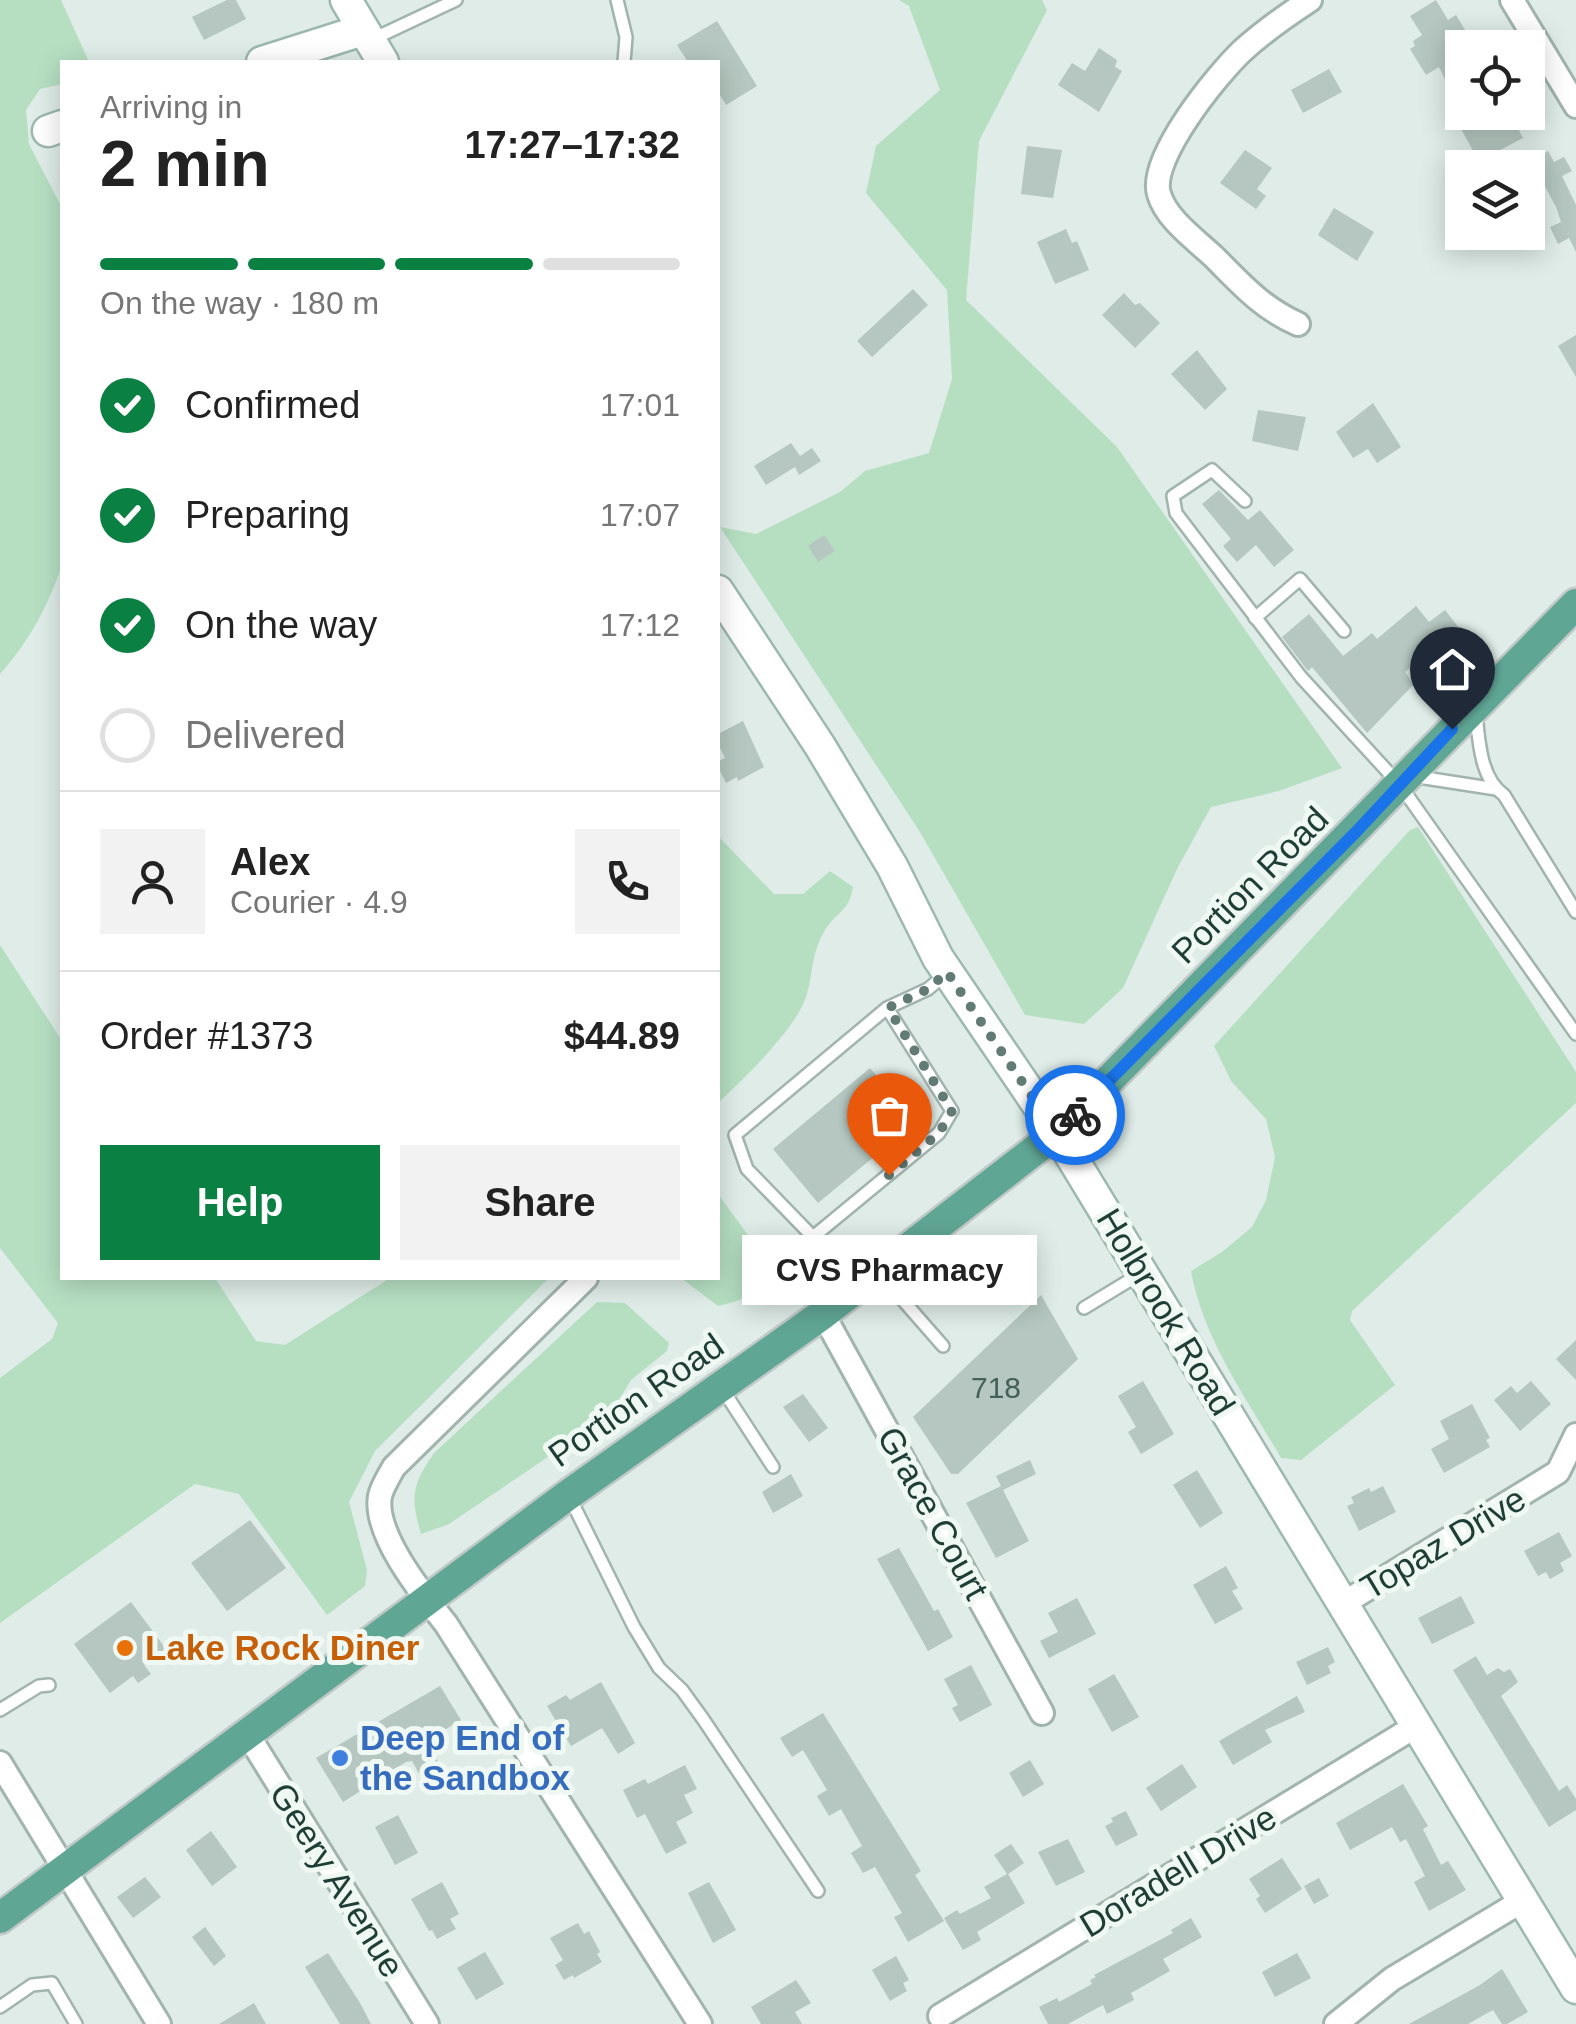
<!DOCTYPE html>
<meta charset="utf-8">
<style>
:root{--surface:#fff;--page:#f2f2f2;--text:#222;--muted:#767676;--line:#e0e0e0;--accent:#0b8043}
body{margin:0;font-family:Arial,sans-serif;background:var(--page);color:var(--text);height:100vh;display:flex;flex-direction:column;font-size:38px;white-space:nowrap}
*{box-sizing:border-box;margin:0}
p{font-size:32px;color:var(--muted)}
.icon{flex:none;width:55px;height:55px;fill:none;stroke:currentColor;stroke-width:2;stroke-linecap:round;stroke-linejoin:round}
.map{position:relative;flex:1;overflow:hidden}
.sheet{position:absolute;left:60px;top:60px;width:660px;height:1220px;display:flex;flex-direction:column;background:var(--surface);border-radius:0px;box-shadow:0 5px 25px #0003}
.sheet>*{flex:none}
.controls{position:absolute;left:1445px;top:30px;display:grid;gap:20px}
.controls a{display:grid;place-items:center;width:100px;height:100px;border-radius:0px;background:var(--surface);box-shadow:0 5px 25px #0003;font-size:50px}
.pin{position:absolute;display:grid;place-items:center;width:85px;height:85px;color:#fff;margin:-102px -42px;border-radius:50% 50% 50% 0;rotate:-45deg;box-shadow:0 0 10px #0007}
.pin .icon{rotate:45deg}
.courier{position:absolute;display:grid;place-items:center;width:100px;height:100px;margin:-50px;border:8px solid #1a73e8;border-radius:50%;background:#fff;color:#222;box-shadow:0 2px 12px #0007}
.bubble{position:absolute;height:70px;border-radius:0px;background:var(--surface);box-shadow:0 5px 25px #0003;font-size:32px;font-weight:800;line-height:70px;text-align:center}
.overview em{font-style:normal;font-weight:800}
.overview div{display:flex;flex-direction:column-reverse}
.overview{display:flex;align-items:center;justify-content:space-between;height:170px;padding:0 40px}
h1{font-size:65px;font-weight:800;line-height:75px}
.bar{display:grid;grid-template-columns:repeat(4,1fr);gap:15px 10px;align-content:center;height:120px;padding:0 40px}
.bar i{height:12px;border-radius:8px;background:var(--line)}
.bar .selected{background:var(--accent)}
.bar p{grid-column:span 4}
.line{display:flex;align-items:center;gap:25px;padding:0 40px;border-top:2px solid var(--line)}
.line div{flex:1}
.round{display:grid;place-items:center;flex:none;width:105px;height:105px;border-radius:0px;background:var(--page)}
ol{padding:0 40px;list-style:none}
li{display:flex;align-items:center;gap:30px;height:110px}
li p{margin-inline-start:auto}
li .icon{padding:10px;border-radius:50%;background:var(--accent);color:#fff;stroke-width:4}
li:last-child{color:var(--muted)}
li i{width:55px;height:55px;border:5px solid var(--line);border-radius:50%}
.primary-button{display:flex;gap:20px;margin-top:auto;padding:20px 40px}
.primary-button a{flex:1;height:115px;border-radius:0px;background:var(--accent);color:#fff;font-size:40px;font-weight:800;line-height:115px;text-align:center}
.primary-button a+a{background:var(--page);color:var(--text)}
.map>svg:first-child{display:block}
.green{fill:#b6dfc2}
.building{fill:#b5c7c0}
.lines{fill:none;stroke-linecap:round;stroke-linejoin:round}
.lane-casing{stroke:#a2b4ae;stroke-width:16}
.street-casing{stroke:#a2b4ae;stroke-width:28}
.secondary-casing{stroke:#9db9af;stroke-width:35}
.primary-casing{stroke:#c0c9c7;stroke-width:35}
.lane{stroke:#fff;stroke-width:11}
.street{stroke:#fff;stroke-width:22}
.secondary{stroke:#fff;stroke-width:30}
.primary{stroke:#60a695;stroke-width:30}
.done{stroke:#627b74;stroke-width:10;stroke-dasharray:0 18}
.route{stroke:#1a73e8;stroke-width:12}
.food-dot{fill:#e8710a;stroke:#f0f8f4;stroke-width:4}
.shop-dot{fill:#3f7fe0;stroke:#f0f8f4;stroke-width:4}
.labels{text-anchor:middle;stroke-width:10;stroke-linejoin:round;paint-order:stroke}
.number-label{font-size:30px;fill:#446058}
.street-label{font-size:35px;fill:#1f3e36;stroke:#f0f8f4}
.food-label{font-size:35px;font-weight:bold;fill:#c56008;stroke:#f0f8f4;text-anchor:start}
.shop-label{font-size:35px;font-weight:bold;fill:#366cbe;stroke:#f0f8f4;text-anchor:start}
</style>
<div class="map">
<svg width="1576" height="2024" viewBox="0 0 1576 2024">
<rect width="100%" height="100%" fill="#dfece7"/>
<g class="green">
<path d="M0,0H61L89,62H62V84L40,89L26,110L29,144L62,208V565C47,608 30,640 0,674Z"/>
<polygon points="899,0 1042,0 1047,10 979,141 966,300 1117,447 1342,768 1279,791 1211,807 1177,869 1123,988 1084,1024 1025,1015 920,832 720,527 756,534 840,492 865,471 929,453 952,379 947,290 866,193 876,146 940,90 909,6"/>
<path d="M1418,827L1576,1072V1103L1352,1311L1350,1320L1395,1385L1301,1460L1281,1458C1247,1399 1203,1339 1191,1271L1222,1252L1252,1227L1266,1200L1275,1157L1266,1119L1231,1081L1214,1046L1410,830Z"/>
<path d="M718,836L774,894H803L830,871L853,887C849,912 837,911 825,930C810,956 814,972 806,997C796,1028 743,1080 718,1103Z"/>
<polygon points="0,945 62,1041 62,1278 215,1278 256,1341 285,1345 390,1278 549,1278 375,1451 349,1502 367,1570 365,1586 327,1615 239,1494 195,1484 0,1623 0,1378 52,1339 58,1323 0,1248"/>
<path d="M718,1194L772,1268C762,1293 743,1301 718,1306L681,1278H718Z"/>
<path d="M597,1302L625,1303L669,1343L667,1351L631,1380L610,1415L449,1524L421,1534C410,1496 412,1485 434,1453Z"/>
</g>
<g class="building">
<polygon points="227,0 236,0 246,19 204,40 192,17"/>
<polygon points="1436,0 1448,20 1456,15 1467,33 1460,37 1462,112 1509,112 1523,138 1489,156 1488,154 1478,160 1452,112 1461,112 1439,67 1426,75 1410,49 1415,46 1413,41 1422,35 1410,16"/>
<polygon points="717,21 757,86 726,105 718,92 718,62 688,62 677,45"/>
<polygon points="1099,48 1117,60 1115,67 1122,71 1099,112 1058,85 1072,63 1085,71"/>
<polygon points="1329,69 1342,92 1303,113 1291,90"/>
<polygon points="1027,146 1062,150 1053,198 1021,194"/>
<polygon points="1245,150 1272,168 1257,189 1266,196 1256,209 1220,183"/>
<polygon points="1548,151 1554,162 1564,157 1572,171 1562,176 1576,205 1576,252 1569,238 1558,244 1550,227 1561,222 1556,207 1540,177 1535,179 1526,163"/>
<polygon points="1334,208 1374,232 1357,261 1318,235"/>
<polygon points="1066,229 1072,243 1077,241 1089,270 1055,284 1037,242"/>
<polygon points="913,289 928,305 872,357 857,341"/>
<polygon points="1124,293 1135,305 1140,303 1160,323 1135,348 1102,315"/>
<polygon points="1576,335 1576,377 1558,346"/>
<polygon points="1197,350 1227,389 1205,410 1171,374"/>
<polygon points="1373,403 1401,447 1377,463 1368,449 1353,458 1336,432"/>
<polygon points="1258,410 1306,417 1298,451 1252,441"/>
<polygon points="791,443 800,456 812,448 821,461 799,475 795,467 766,485 754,466"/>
<polygon points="1219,490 1248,520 1260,510 1294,550 1274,567 1256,545 1237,562 1223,546 1231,539 1202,504"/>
<polygon points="824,535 835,551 818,562 808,546"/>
<polygon points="1416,606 1429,622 1445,610 1459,628 1405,672 1414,684 1367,733 1312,667 1308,671 1282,637 1309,614 1343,656 1372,633 1377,639"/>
<polygon points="743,721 764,767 738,781 737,777 726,783 718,767 718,761 725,758 718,744 718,734"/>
<polygon points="870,1068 890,1091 896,1085 928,1123 892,1152 887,1146 818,1203 773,1149"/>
<polygon points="1041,1295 1078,1359 958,1474 951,1474 913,1417"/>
<polygon points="1576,1340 1576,1380 1556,1359"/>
<polygon points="1143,1381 1174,1434 1141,1454 1128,1432 1136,1427 1118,1396"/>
<polygon points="1531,1381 1551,1404 1520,1431 1494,1400 1511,1386 1517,1393"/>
<polygon points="803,1394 828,1428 809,1442 783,1407"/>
<polygon points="1472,1404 1490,1438 1486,1440 1490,1447 1444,1473 1431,1449 1449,1439 1440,1421"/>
<polygon points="1030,1460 1036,1474 1003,1490 1029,1541 996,1558 966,1503 1001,1486 996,1476"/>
<polygon points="1197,1470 1223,1513 1200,1528 1173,1485"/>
<polygon points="791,1474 803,1496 773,1513 762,1492"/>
<polygon points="1383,1486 1396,1512 1359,1531 1347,1506 1354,1503 1351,1497 1369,1488 1371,1492"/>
<polygon points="250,1520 286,1568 227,1611 191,1563"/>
<polygon points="1559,1532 1572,1556 1560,1563 1564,1571 1550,1579 1546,1572 1538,1576 1524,1551"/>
<polygon points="899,1548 934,1611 938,1609 953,1637 928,1651 877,1559"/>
<polygon points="1226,1566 1238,1588 1232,1591 1243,1609 1215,1624 1193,1585"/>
<polygon points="1461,1596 1475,1623 1432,1644 1418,1618"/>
<polygon points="1077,1598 1096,1634 1049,1658 1040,1641 1058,1632 1048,1613"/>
<polygon points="131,1602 166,1649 144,1665 151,1674 138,1683 133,1676 110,1693 74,1644"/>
<polygon points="1328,1647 1335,1662 1328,1666 1331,1673 1307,1685 1296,1662"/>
<polygon points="1476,1656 1487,1675 1498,1668 1504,1672 1510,1669 1518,1682 1501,1696 1559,1791 1567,1785 1576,1799 1576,1810 1549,1827 1453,1670"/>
<polygon points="971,1665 992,1705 960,1722 952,1708 958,1705 944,1679"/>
<polygon points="1114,1674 1139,1717 1112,1732 1088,1689"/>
<polygon points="601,1682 635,1743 618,1754 602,1728 571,1746 547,1706 566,1695 570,1700"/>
<polygon points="440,1686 461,1720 426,1741 440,1765 421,1777 412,1761 406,1762 343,1802 316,1758"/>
<polygon points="1297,1696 1305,1712 1265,1730 1272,1742 1233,1765 1219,1741"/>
<polygon points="823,1713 921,1871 915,1875 944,1921 908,1942 894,1917 902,1913 875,1867 863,1873 851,1853 862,1846 841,1809 829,1816 817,1796 827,1790 803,1750 792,1757 780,1738"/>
<polygon points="1030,1760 1044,1784 1023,1797 1009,1773"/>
<polygon points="1182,1764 1197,1787 1161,1811 1146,1788"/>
<polygon points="685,1765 697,1789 684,1795 693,1813 676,1822 687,1843 666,1854 645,1814 637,1818 623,1790 645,1779 648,1784"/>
<polygon points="1403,1784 1428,1826 1423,1829 1441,1865 1448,1861 1466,1890 1429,1911 1414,1882 1425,1876 1406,1839 1400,1842 1392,1827 1350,1850 1336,1823"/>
<polygon points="1126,1811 1138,1835 1116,1846 1105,1826 1113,1822 1111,1818"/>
<polygon points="398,1815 418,1853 395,1865 375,1827"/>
<polygon points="211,1831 237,1867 212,1886 186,1850"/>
<polygon points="1068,1839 1085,1872 1056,1886 1038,1852"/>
<polygon points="1011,1844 1024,1863 1008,1874 1025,1903 977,1932 981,1940 963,1950 944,1918 957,1910 960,1914 991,1898 984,1887 1007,1874 994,1855"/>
<polygon points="1282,1858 1302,1889 1265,1913 1256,1899 1260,1896 1249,1879"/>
<polygon points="145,1877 161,1897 133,1918 117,1897"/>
<polygon points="1319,1878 1329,1896 1314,1904 1304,1886"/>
<polygon points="442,1882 459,1914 450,1919 456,1929 437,1939 432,1930 429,1931 411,1899"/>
<polygon points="709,1882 736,1930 713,1943 688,1893"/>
<polygon points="1191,1918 1202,1937 1163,1959 1170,1971 1131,1993 1134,2000 1107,2014 1103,2005 1068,2024 1048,2024 1039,2007 1057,1998 1059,2002 1092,1984 1090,1980 1096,1977 1094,1975 1173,1933 1171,1930"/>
<polygon points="578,1923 584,1934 589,1931 600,1952 597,1954 602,1962 574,1978 573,1975 564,1980 555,1965 563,1960 550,1938"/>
<polygon points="205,1927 226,1956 214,1966 192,1937"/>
<polygon points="485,1952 504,1984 476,2000 457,1968"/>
<polygon points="328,1953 360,2003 371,2024 340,2024 305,1967"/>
<polygon points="1297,1953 1311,1978 1275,1997 1262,1972"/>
<polygon points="896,1956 909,1980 903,1983 907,1991 890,2001 872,1970"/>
<polygon points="1502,1969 1528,2012 1507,2024 1502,2024 1493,2010 1468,2024 1409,2024 1480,1985"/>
<polygon points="796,1980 811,2003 795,2012 802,2024 761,2024 751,2007"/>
<polygon points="254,2003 266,2024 219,2024"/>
</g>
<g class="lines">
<defs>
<g id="lane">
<polyline points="617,0 626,37 624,62"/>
<polyline points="373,39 456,0"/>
<polyline points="1245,501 1212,470 1173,496 1176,513 1301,677 1400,785 1576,1034"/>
<polyline points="1255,618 1300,579 1344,631"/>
<path d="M1476,714C1479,741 1480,778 1504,795L1576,912"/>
<polyline points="1412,776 1496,789"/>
<polyline points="887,1008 952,1111 939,1133 813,1237 747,1169 735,1135 887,1008 928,989 947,973"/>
<polyline points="813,1237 856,1287"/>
<polyline points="880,1274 943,1346"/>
<polyline points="1084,1308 1140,1274"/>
<polyline points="723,1390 773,1467"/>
<polyline points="570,1498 634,1627 659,1668 682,1690 703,1719 818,1891"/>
<polyline points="0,1710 39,1686 49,1685"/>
<polyline points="0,2007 32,1985 52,1983 76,2024"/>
</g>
<g id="street">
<polyline points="1512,0 1576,106"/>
<path d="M1298,324C1262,308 1242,285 1214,257C1196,240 1166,219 1159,194C1148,159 1217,75 1242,51C1263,32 1287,15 1310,0"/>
<path d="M586,1278L394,1467C389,1476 382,1487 380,1496C373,1534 423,1595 446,1624L700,2024"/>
<polyline points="823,1314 1042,1713"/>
<polyline points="1344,1603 1558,1472 1576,1435"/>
<polyline points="248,1735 427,2024"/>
<polyline points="0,1763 159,2024"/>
<polyline points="940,2016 1416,1726"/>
<polyline points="1336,2024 1392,1979 1522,1901"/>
</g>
<g id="secondary">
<polyline points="346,0 383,62"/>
<polyline points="262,62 363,30"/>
<polyline points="48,131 62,126"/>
<polyline points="718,591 820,746 892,866 938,958 1057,1133 1576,1988"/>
</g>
<polyline id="primary" points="0,1918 568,1495 823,1314 1057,1133 1576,604"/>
</defs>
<use href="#lane" class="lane-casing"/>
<use href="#street" class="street-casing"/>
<use href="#secondary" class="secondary-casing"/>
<use href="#primary" class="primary-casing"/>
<use href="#lane" class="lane"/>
<use href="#street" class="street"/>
<use href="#secondary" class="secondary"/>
<use href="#primary" class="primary"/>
</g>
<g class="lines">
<polyline class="done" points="889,1175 939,1133 952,1111 888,1008 928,989 947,972 1057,1133 1075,1115"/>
<polyline class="route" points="1075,1115 1356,832 1452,729"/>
</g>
<circle class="food-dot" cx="125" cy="1648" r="10"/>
<circle class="shop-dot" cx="340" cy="1758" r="10"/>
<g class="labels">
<g class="number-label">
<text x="996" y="1398">718</text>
</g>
<g class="street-label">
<text transform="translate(1250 885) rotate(-45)" y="12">Portion Road</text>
<text transform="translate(1166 1312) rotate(59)" y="12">Holbrook Road</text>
<text transform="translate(636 1400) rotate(-35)" y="12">Portion Road</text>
<text transform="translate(933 1513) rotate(61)" y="12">Grace Court</text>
<text transform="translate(1443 1543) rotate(-31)" y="12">Topaz Drive</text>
<text transform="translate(1178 1871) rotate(-31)" y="12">Doradell Drive</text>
<text transform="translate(337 1880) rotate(58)" y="12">Geery Avenue</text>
</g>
<g class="food-label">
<text x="145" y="1660">Lake Rock Diner</text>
</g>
<g class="shop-label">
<text x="360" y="1750">Deep End of<tspan x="360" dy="40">the Sandbox</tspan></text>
</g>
</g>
</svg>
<div class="controls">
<a><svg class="icon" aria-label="locate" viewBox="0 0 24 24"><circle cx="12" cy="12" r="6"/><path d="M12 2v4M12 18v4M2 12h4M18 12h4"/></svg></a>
<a><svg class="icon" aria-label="layers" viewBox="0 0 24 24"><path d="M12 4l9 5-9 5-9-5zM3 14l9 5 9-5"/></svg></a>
</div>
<div class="pin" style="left:889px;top:1175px;background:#ea580c"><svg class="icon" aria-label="bag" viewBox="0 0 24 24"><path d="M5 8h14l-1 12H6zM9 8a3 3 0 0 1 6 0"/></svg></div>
<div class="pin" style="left:1452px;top:729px;background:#1f2937"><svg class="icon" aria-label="home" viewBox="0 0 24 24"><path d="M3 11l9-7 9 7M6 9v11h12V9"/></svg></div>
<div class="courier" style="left:1075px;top:1115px"><svg class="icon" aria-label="bike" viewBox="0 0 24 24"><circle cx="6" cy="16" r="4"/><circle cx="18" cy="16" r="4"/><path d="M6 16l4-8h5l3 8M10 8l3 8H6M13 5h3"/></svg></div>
<div class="bubble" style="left:742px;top:1235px;width:295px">CVS Pharmacy</div>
<section class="sheet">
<div class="overview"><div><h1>2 min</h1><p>Arriving in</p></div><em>17:27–17:32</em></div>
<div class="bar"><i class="selected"></i><i class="selected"></i><i class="selected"></i><i></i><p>On the way · 180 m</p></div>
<ol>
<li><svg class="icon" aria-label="check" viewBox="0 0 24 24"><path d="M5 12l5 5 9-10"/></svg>Confirmed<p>17:01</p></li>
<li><svg class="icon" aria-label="check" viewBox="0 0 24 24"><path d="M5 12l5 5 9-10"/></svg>Preparing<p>17:07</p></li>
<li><svg class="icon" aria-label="check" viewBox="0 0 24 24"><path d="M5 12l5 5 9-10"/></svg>On the way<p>17:12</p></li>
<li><i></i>Delivered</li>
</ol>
<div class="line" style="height:180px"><a class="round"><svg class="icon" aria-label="person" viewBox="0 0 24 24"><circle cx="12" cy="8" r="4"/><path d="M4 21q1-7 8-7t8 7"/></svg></a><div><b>Alex</b><p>Courier · 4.9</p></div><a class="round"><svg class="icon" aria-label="phone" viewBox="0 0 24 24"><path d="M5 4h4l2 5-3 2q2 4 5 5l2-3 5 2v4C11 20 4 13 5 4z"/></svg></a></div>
<div class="line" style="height:130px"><div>Order #1373</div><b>$44.89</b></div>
<div class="primary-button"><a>Help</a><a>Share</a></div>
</section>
</div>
